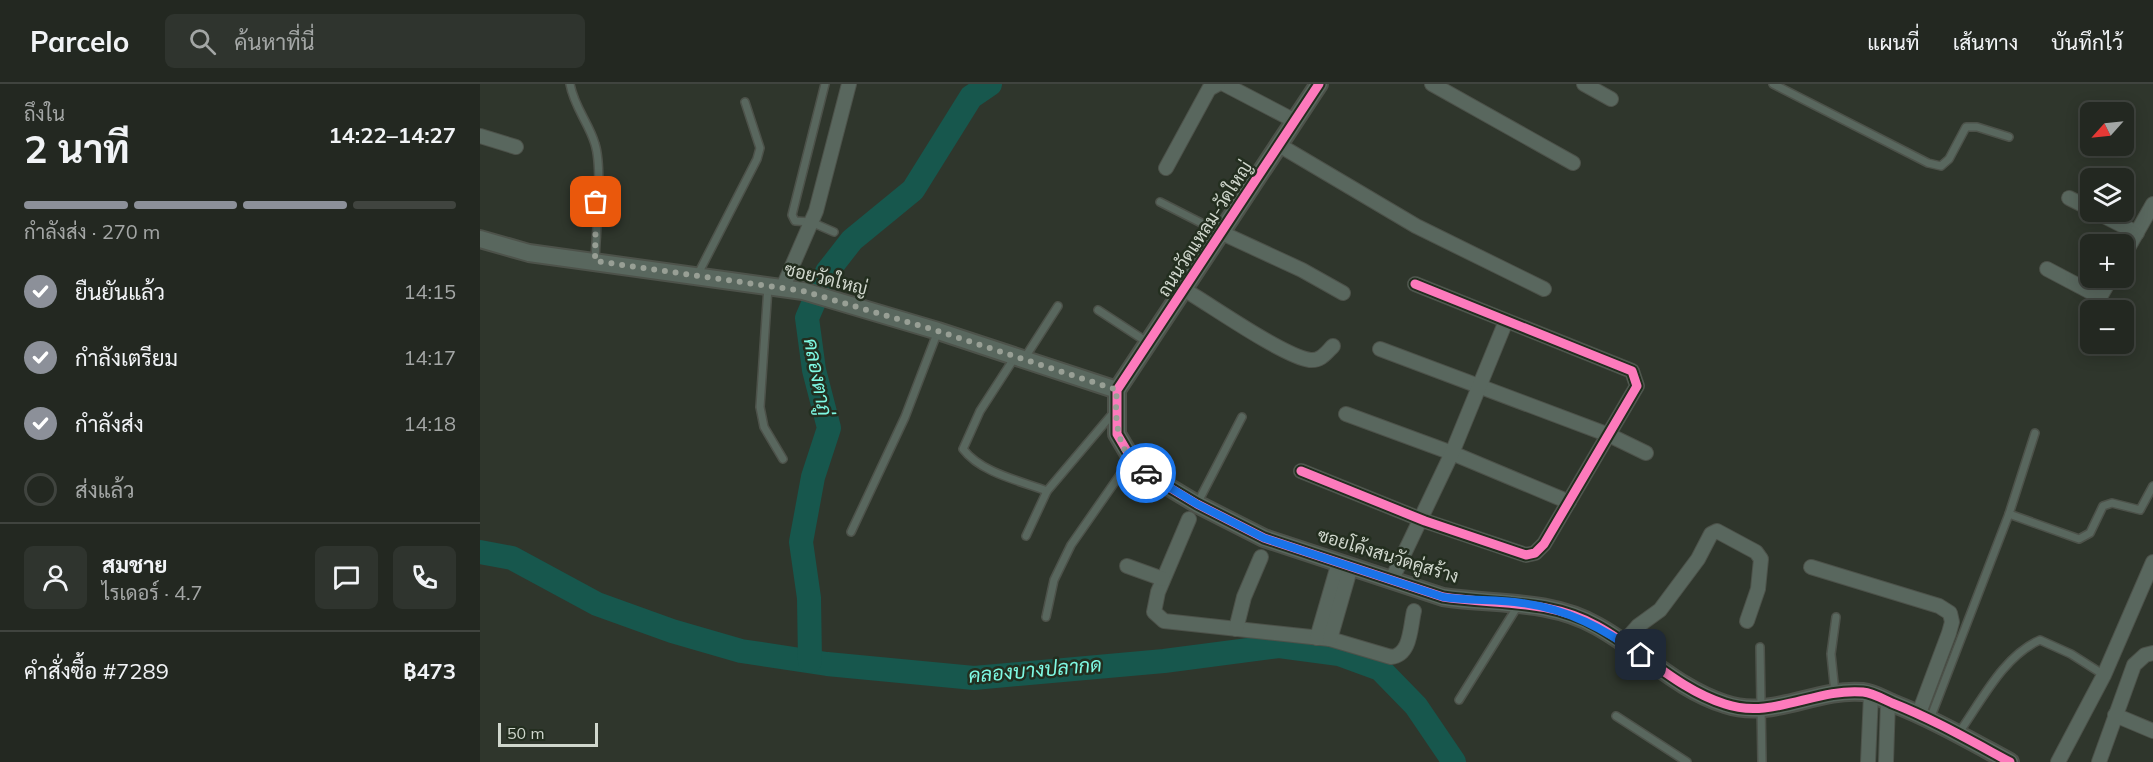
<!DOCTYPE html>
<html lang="th">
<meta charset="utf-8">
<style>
:root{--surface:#232821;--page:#2f342e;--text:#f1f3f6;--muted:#a3a6a5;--line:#40443f;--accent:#8c9099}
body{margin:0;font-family:Mulish,Sarabun,sans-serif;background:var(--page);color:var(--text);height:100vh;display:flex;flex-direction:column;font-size:22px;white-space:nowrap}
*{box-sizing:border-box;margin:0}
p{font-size:20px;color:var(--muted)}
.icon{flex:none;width:33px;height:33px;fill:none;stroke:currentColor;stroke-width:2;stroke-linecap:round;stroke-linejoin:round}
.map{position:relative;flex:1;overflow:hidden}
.side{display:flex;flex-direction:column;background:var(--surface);width:480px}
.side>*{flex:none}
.needle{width:39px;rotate:243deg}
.controls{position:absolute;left:1600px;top:18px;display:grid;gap:12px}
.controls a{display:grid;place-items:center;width:54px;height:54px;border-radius:9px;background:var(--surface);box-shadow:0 3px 15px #0003,0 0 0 2px var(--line);font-size:30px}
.scale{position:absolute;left:18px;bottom:15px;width:100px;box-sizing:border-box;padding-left:6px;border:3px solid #d0d7cd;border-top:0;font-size:16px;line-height:21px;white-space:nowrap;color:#d0d7cd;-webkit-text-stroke:4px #232e1f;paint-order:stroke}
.pin{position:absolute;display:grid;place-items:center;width:51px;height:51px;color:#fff;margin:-26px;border-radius:12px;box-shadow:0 3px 9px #0006}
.courier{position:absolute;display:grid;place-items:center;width:60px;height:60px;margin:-30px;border:4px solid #1a73e8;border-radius:50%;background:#fff;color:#222;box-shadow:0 2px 8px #0007}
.overview em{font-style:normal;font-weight:700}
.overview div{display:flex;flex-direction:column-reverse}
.overview{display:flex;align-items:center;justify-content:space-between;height:102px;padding:0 24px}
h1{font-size:39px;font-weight:700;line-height:45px}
.bar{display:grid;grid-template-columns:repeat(4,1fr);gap:9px 6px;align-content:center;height:72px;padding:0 24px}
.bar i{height:8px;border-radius:4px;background:var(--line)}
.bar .active{background:var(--accent)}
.bar p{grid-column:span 4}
.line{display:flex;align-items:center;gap:15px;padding:0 24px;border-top:2px solid var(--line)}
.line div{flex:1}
.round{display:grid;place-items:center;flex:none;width:63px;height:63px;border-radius:9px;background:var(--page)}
ol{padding:0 24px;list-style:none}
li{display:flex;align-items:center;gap:18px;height:66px}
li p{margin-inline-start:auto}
li .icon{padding:6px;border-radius:50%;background:var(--accent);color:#fff;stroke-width:4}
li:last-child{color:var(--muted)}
li i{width:33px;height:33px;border:3px solid var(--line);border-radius:50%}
header{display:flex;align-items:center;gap:36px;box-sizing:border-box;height:84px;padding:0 30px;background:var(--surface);border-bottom:2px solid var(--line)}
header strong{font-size:28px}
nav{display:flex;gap:33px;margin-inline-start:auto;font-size:21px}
.search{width:420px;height:54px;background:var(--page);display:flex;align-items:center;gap:15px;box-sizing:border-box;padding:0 21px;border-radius:9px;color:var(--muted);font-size:22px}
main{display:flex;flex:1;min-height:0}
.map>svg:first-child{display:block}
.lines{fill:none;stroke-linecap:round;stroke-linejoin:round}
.river{stroke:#17574d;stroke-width:24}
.service-casing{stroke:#4d524a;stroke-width:10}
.minor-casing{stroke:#4d524a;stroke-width:16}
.tertiary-casing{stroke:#4d524a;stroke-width:20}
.service{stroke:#59675e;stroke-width:7}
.minor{stroke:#59675e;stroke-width:14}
.tertiary{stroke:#59675e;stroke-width:16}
.cycleway-casing{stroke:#232e1f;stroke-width:13}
.cycleway{stroke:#fd7abc;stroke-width:9}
.done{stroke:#989f95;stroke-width:6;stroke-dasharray:0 10.8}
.route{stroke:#1a73e8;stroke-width:8}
.labels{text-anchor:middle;stroke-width:5;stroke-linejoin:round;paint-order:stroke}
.street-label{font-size:18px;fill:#d0d7cd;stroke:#232e1f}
.water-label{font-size:20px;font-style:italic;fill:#7ef9e3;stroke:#232e1f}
</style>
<header>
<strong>Parcelo</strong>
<div class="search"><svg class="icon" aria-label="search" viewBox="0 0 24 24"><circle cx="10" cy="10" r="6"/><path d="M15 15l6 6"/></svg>ค้นหาที่นี่</div>
<nav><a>แผนที่</a><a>เส้นทาง</a><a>บันทึกไว้</a></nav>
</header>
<main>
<section class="side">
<div class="overview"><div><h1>2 นาที</h1><p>ถึงใน</p></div><em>14:22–14:27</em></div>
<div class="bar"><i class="active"></i><i class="active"></i><i class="active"></i><i></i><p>กำลังส่ง · 270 m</p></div>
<ol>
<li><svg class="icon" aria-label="check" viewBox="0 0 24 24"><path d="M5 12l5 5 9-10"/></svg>ยืนยันแล้ว<p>14:15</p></li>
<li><svg class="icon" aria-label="check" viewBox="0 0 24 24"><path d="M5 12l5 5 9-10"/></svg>กำลังเตรียม<p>14:17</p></li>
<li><svg class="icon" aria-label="check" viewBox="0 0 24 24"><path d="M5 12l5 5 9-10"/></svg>กำลังส่ง<p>14:18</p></li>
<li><i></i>ส่งแล้ว</li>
</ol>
<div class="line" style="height:108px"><a class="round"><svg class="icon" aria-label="person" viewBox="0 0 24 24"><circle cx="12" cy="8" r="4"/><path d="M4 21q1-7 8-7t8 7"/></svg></a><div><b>สมชาย</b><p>ไรเดอร์ · 4.7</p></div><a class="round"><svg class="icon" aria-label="chat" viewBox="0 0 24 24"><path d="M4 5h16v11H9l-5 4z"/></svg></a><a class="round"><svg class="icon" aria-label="phone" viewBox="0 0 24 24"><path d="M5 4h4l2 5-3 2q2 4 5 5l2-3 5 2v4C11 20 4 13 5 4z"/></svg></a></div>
<div class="line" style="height:78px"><div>คำสั่งซื้อ #7289</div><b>฿473</b></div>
</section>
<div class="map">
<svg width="1673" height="678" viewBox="0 0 1673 678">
<rect width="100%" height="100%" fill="#2f362c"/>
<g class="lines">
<g class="river">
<polyline points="0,468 32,474 117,520 192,547 261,567 347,580 494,594 684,577 799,562 859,570 900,585 936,622 974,678"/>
<polyline points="330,577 329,514 321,458 333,393 349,344 334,286 327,234 347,188 372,156 433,106 491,13 510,0"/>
</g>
<defs>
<g id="service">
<path d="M90,0C94,23 109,39 115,60C123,85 116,148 115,177"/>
<polyline points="345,0 312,131 315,137 331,138 354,148"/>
<polyline points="1293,0 1448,79 1461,82 1469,75 1486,43 1497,43 1529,53"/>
<polyline points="680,118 739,148"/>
<polyline points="218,190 277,75 280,64 265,18"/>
<polyline points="288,203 280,323 284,343 303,375"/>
<polyline points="618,226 667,258"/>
<path d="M535,273L500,327L483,365C501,389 541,397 567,407"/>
<polyline points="544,275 578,222"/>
<polyline points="717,420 762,333"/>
<polyline points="1529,430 1555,349"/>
<polyline points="371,448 425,333 458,247"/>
<polyline points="546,452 567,407 634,328"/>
<polyline points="566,533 574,496 591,461 651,375"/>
<polyline points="1280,563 1282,678"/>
<polyline points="1355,609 1351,570 1356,533"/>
<polyline points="979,616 1039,520"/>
<polyline points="1136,632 1207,678"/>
<polyline points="1450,635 1529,430 1599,455 1610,449 1623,422 1632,419 1660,426 1673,402"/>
<path d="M1478,650C1501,618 1523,572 1560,556L1591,570L1624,591"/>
</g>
<g id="minor">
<polyline points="744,0 815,37"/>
<polyline points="952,0 1093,79"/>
<polyline points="1104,0 1131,15"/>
<polyline points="0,52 36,63"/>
<polyline points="799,61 936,142 1064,205"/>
<polyline points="686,84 729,5 738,0"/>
<polyline points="1589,114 1611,125"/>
<polyline points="1616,128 1657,149"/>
<polyline points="742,149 822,186 863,209"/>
<polyline points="1644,171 1673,120"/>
<polyline points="1567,185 1620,213 1631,194"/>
<polyline points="303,203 336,127 369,0"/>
<path d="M705,206C732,222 803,272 830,276C841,277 846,269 853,262"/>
<polyline points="900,265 1129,351 1166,369"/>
<polyline points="866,330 972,369 1089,418"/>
<polyline points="821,387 945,437 1046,471 1055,469 1064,460 1157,302 1152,287 935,200"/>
<path d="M709,435L678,508L674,528L684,537L850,555L911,573C931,571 930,544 934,527"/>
<polyline points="647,482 683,495"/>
<polyline points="1331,483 1459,522 1470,529 1472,538 1469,549 1439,629"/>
<polyline points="912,495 972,369 1026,237"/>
<polyline points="756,545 764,513 781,473"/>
<polyline points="837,554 859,478"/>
<polyline points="850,555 871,482"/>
<polyline points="1143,559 1158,542 1180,526 1218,475 1231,450 1237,447 1276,468 1281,475 1278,505 1267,537"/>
<polyline points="1635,631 1673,647"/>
<polyline points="1388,678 1391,611"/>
<polyline points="1406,678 1408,617"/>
<polyline points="1578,678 1624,591 1673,478"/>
<polyline points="1619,678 1654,581 1665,571 1673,569"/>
</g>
<g id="tertiary">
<path d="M839,0L637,306V350L657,384L717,420L784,454L963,513C1016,521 1069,515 1117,542C1161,566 1197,605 1245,620C1292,636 1335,604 1383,608C1393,609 1403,615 1412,619C1453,635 1491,657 1530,678"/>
<polyline points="0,155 49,169 323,207 458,247 637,306"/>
</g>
</defs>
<use href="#service" class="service-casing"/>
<use href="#minor" class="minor-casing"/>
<use href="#tertiary" class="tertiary-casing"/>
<use href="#service" class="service"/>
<use href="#minor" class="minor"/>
<use href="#tertiary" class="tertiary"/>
<defs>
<g id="cycleway">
<path d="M839,0L637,306V350L657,384L717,420L784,454L963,513C1016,521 1069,515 1117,542C1161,566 1197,605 1245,620C1292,636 1335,604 1383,608C1393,609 1403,615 1412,619C1453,635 1491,657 1530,678"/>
<polyline points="821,387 945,437 1046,471 1055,469 1064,460 1157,302 1152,287 935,200"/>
</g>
</defs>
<use href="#cycleway" class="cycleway-casing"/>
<use href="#cycleway" class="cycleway"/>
</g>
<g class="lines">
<path class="done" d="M116,118L115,177L323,207L458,247L637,306C634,336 637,371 666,389"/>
<path class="route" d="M666,389L717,420L784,454L963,513C989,517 1016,515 1042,519C1088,525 1124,545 1161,571"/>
</g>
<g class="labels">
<g class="street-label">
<text transform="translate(725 145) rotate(-57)" y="6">ถนนวัดแหลม-วัดใหญ่</text>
<text transform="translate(346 195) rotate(14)" y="6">ซอยวัดใหญ่</text>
<text transform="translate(908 472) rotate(17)" y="6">ซอยโค้งสนวัดคู่สร้าง</text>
</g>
<g class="water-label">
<text transform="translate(338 293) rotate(79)" y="7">คลองตาภู่</text>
<text transform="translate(555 586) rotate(-5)" y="7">คลองบางปลากด</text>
</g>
</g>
</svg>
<div class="controls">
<a><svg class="needle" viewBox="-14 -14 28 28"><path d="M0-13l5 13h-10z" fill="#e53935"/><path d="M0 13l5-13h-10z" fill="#a3a6a5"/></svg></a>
<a><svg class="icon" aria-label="layers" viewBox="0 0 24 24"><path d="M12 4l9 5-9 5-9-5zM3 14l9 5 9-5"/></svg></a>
<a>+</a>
<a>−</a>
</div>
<div class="scale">50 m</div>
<div class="pin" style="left:116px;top:118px;background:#ea580c"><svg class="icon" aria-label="bag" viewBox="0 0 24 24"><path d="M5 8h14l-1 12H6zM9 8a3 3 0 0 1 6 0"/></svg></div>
<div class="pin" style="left:1161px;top:571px;background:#1f2937"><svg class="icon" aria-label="home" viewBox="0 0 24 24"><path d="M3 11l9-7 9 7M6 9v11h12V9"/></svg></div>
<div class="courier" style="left:666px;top:389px"><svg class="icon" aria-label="car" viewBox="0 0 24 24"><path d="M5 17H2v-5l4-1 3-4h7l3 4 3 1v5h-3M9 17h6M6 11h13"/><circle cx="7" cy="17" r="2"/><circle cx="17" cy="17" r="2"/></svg></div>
</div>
</main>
